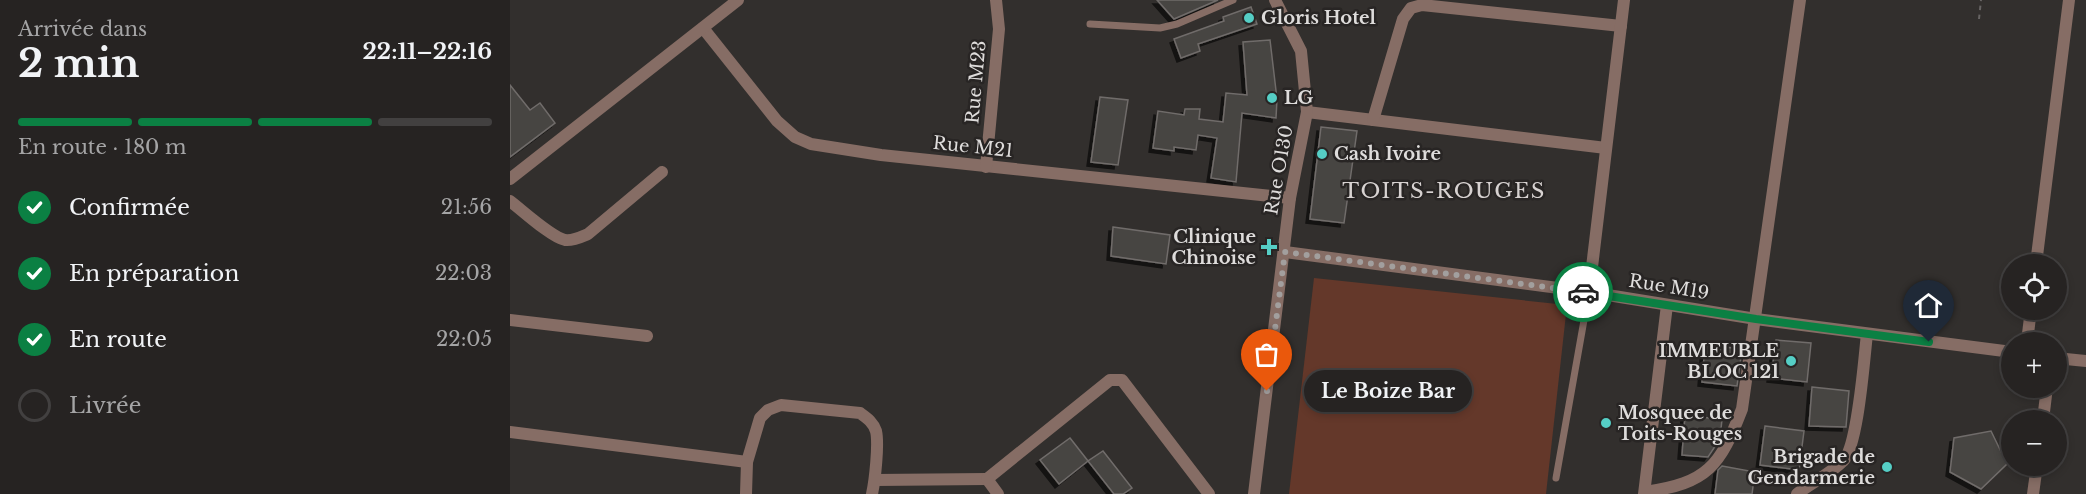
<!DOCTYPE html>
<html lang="fr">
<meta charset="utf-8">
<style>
:root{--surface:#262322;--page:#2e2b2a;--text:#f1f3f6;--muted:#a4a4a5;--line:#424040;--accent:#0b8043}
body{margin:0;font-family:"Libre Baskerville",serif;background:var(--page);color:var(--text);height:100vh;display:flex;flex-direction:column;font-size:22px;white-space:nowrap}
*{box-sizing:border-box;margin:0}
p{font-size:20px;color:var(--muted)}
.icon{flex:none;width:33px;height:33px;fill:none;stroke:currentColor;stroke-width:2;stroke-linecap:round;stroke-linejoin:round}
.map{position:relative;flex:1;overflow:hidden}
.panel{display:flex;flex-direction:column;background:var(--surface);width:510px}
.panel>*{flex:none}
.tools{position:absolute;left:1491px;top:254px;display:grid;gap:12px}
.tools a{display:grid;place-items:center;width:66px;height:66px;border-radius:50%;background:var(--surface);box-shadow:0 3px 9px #0003,0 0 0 2px var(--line);font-size:30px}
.pin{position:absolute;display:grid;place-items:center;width:51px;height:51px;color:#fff;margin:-62px -26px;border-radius:50% 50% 50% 0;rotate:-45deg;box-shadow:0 0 6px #0007}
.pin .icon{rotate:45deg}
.courier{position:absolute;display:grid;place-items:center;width:60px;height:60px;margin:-30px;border:4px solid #0b8043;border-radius:50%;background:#fff;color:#222;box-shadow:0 2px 8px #0007}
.bubble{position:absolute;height:42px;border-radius:21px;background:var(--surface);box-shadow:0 3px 9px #0003,0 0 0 2px var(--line);font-size:20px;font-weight:700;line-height:42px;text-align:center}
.head em{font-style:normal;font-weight:700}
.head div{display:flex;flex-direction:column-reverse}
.head{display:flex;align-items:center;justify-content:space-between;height:102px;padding:0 18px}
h1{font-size:39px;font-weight:700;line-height:45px}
.bar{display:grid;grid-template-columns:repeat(4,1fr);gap:9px 6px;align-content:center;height:72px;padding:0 18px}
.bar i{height:8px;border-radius:4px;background:var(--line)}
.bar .current{background:var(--accent)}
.bar p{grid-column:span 4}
ol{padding:0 18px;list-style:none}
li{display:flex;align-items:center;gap:18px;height:66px}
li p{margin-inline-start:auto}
li .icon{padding:6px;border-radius:50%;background:var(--accent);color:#fff;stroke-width:4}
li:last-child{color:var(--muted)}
li i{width:33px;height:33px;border:3px solid var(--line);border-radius:50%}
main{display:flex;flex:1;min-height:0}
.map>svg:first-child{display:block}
.green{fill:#64382a}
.building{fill:#474442;stroke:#706c6a;stroke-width:1.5;filter:url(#shadow)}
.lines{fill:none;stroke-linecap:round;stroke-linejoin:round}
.path{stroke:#676463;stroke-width:2;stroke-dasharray:4.5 4.5;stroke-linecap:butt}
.service{stroke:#866d65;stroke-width:7}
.minor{stroke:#866d65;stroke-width:12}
.tertiary{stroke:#866d65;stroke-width:12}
.done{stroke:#a29f9e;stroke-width:6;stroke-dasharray:0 10.8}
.route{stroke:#0b8043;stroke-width:8}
.poi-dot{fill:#55cec5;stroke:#282524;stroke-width:2}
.labels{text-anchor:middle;stroke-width:5;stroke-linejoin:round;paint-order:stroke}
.poi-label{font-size:18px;font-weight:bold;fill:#dedcdb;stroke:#282524;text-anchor:start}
.street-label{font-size:18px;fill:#dedcdb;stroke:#282524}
.quarter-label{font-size:21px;letter-spacing:1.5px;fill:#d7d2d1;stroke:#282524}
</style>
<main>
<section class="panel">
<div class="head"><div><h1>2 min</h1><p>Arrivée dans</p></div><em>22:11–22:16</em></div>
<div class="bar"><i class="current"></i><i class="current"></i><i class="current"></i><i></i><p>En route · 180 m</p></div>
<ol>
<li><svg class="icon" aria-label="check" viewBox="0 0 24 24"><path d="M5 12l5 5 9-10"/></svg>Confirmée<p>21:56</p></li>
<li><svg class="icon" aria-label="check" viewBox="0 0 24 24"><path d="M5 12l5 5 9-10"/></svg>En préparation<p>22:03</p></li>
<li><svg class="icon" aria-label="check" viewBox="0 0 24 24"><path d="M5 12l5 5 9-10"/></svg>En route<p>22:05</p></li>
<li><i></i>Livrée</li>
</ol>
</section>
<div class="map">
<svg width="1576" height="494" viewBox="0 0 1576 494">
<defs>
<filter id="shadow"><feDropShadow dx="-4" dy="4" stdDeviation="0" flood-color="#0009"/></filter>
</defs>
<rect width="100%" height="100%" fill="#322f2d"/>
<polygon class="green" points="804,278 1057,305 1036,494 779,494"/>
<g class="building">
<polygon points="647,0 708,0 664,19"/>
<polygon points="741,7 747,24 688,44 690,51 671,58 664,39 714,21 713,17"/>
<polygon points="760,40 767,99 766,118 732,113 726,182 701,178 707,138 688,135 686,150 664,147 664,151 643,148 648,111 674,115 675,109 690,109 689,119 713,122 716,93 737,95 733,42"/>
<polygon points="0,85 20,110 30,103 45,123 0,157"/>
<polygon points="590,97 618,100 608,165 581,162"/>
<polygon points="811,127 847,131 834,223 800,219"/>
<polygon points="603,227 660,235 656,264 601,256"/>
<polygon points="1266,340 1301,343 1297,382 1261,378"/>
<polygon points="1195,345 1232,349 1227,386 1192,382"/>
<polygon points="1302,387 1339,391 1336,427 1299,426"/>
<polygon points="1175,416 1212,419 1210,439 1198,457 1172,455"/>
<polygon points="1255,426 1294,431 1289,470 1250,465"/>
<polygon points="1481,431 1497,464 1471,489 1440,472 1444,438"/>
<polygon points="560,438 578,461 549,484 530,460"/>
<polygon points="593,451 622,488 613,494 604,494 578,461"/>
<polygon points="1212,466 1245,472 1242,494 1205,494 1208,470"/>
</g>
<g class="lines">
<polyline class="path" points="1469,19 1471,0"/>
<g class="service">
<polyline points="580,24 650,28 667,24 723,0"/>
<polyline points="1046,478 1079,292"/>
</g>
<g class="minor">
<polyline points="193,28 267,121 285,137 301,144 371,155 780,198"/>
<polyline points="797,112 1096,148"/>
<polyline points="863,120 893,19 901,8 912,5 1111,26"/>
<polyline points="476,167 489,29 486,0"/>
<polyline points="0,179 228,0"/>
<path d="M0,201C12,210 41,237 55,240C63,241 71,237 78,234L152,172"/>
<polyline points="775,252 1079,292 1246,319 1502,352"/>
<polyline points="1526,264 1559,0"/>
<polyline points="1079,292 1114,0"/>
<polyline points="0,320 137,336"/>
<polyline points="1517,342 1521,309"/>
<polyline points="1546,358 1576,361"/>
<polyline points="1533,420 1537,387"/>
<polyline points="0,432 237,462"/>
<polyline points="365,480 477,479"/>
<path d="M1135,492C1198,483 1210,466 1232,409L1290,0"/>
<path d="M236,494L237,462L250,418L258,410L271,405L350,413C357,418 363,422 366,431C369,444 365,480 362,494"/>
<polyline points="488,494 477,479 600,380 612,380 699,494"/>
<polyline points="1134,494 1157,305"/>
<path d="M1287,494C1301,483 1320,474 1333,461C1348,447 1354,359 1357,334"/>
<polyline points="1523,494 1527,465"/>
</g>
<polyline class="tertiary" points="744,494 780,198 797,112 791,51 765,0"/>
</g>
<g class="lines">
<polyline class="done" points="757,391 775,252 1073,292"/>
<polyline class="route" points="1073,292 1246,319 1419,342"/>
</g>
<g class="poi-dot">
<circle cx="739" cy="18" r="6"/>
<circle cx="762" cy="98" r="6"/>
<circle cx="812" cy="154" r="6"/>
<path d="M756 238h6v6h6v6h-6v6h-6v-6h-6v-6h6z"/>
<circle cx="1281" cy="361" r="6"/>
<circle cx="1096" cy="423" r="6"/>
<circle cx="1377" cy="467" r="6"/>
</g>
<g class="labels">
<g class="poi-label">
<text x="751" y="24">Gloris Hotel</text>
<text x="774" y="104">LG</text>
<text x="824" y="160">Cash Ivoire</text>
<text x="746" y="243" text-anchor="end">Clinique<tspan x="746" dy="21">Chinoise</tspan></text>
<text x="1269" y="357" text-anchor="end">IMMEUBLE<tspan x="1269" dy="21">BLOC 121</tspan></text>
<text x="1108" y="419">Mosquee de<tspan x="1108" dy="21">Toits-Rouges</tspan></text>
<text x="1365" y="463" text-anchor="end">Brigade de<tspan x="1365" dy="21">Gendarmerie</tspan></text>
</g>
<g class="street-label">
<text transform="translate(466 82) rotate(-85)" y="6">Rue M23</text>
<text transform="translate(463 147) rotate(6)" y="6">Rue M21</text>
<text transform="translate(769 170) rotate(-80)" y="6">Rue O130</text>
<text transform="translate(1159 287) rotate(9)" y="6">Rue M19</text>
</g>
<g class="quarter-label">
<text x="934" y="198">TOITS-ROUGES</text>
</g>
</g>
</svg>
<div class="tools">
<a><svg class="icon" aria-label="locate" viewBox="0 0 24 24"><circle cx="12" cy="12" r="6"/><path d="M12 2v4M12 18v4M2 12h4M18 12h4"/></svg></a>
<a>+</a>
<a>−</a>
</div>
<div class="pin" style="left:757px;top:391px;background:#ea580c"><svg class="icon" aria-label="bag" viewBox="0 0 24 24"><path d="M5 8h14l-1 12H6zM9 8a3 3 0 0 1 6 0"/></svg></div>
<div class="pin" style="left:1419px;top:342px;background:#1f2937"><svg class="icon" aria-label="home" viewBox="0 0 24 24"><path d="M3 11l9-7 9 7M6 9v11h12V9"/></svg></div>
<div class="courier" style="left:1073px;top:292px"><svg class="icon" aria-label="car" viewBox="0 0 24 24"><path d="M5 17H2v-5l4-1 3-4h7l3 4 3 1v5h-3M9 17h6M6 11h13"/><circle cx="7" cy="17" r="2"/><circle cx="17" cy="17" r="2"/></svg></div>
<div class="bubble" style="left:794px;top:370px;width:168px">Le Boize Bar</div>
</div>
</main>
